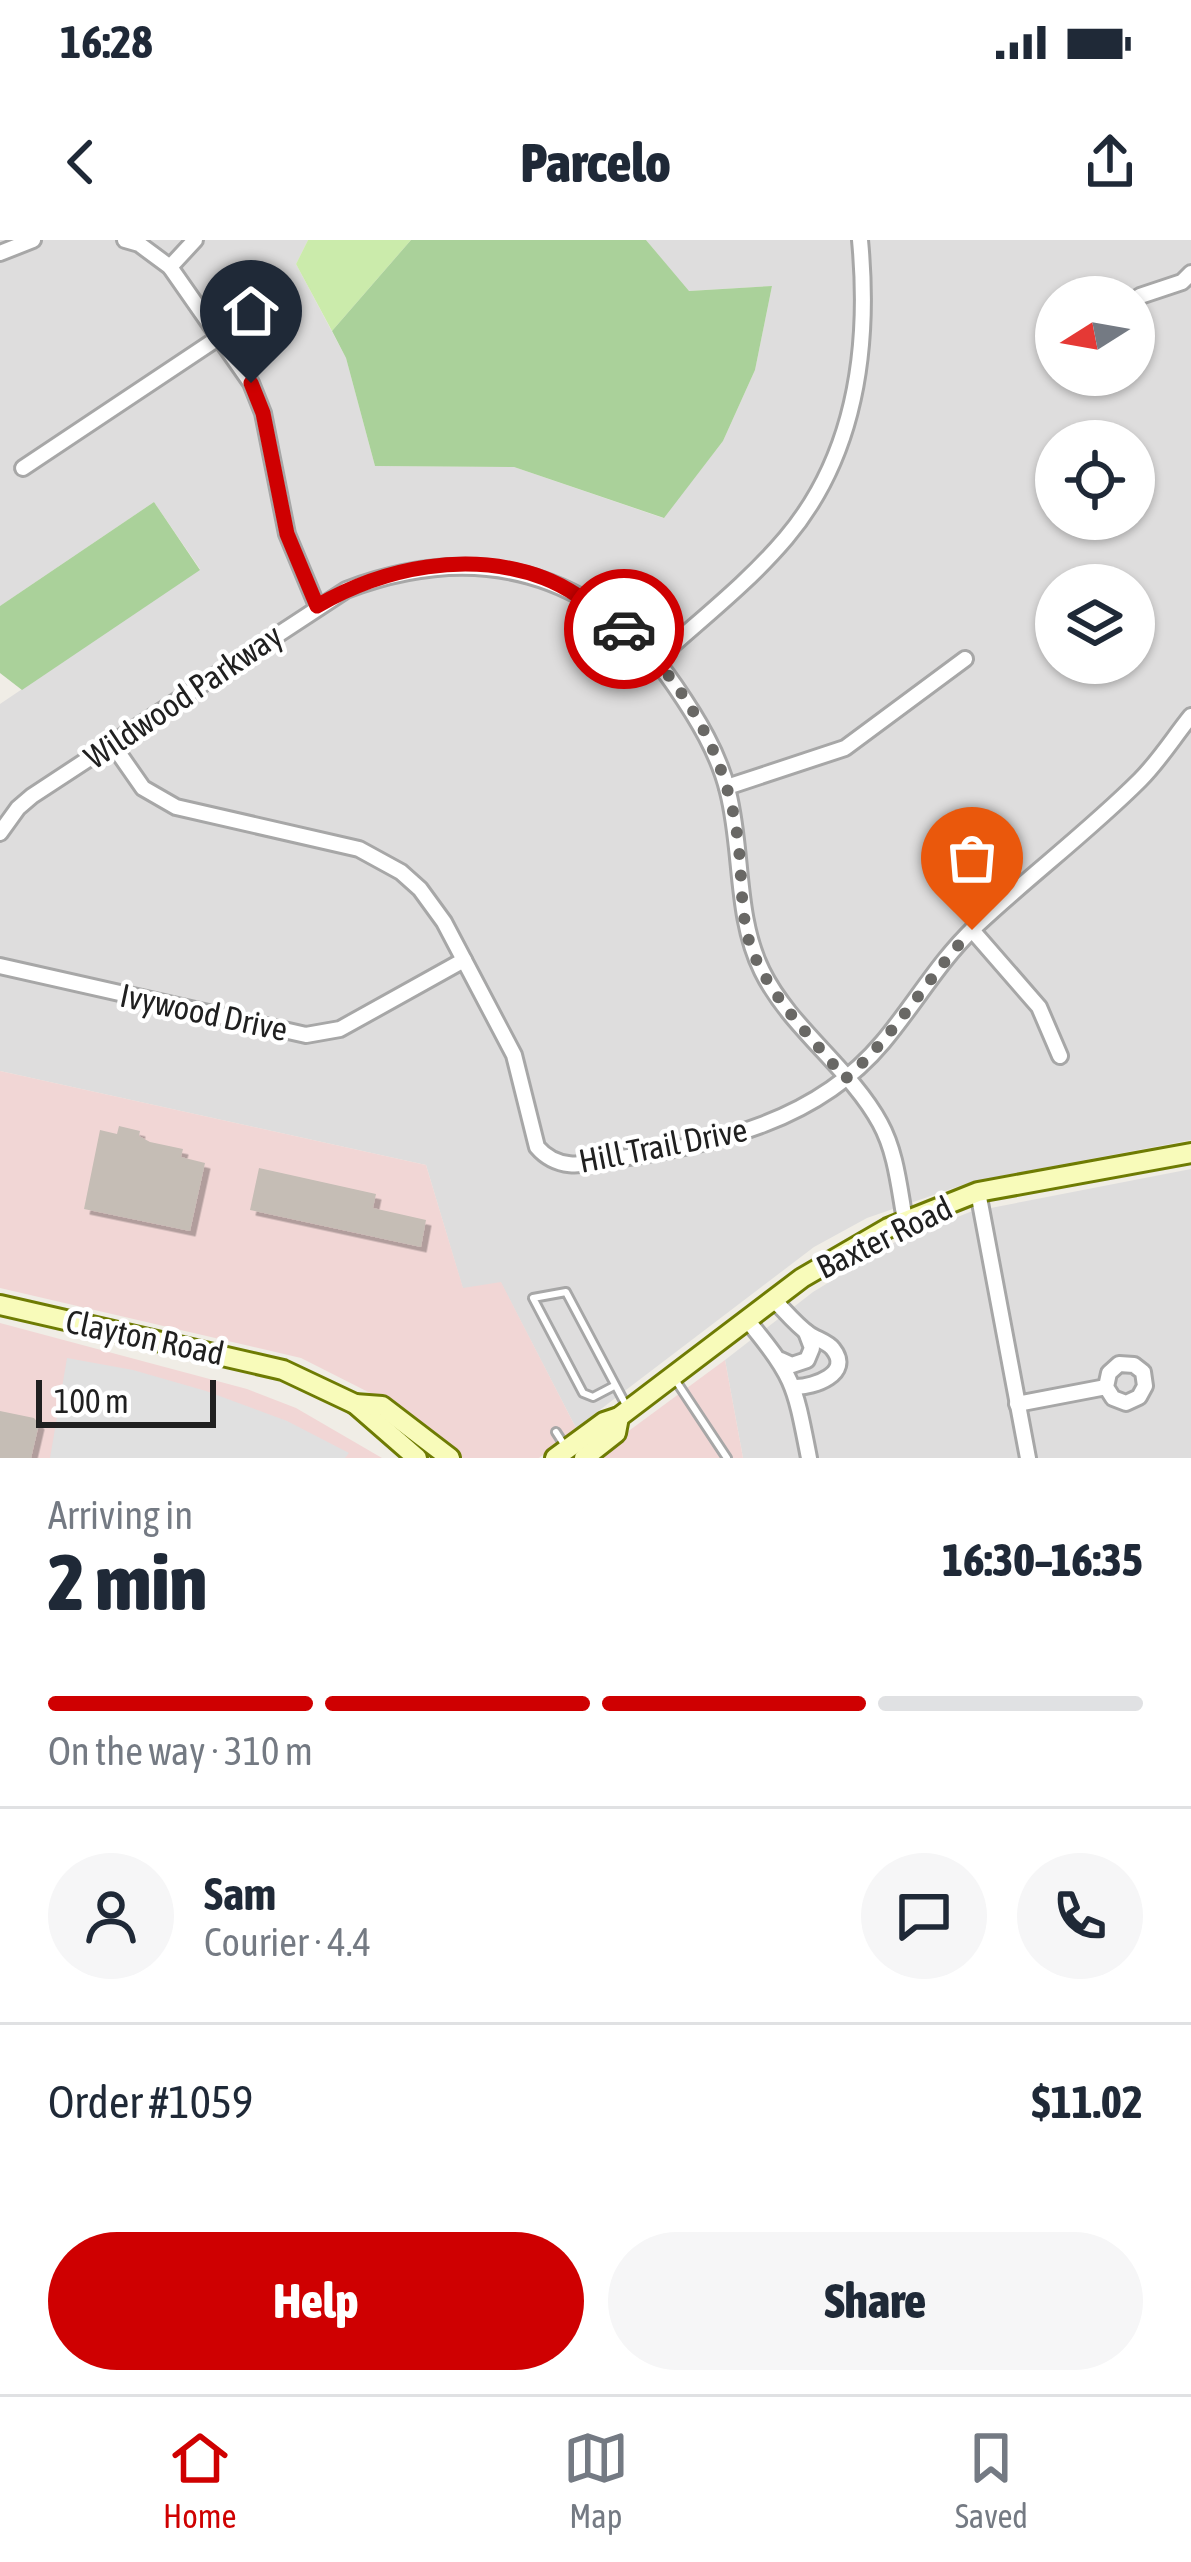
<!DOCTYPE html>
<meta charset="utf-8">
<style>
:root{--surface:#fff;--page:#f6f6f7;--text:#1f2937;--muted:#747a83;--line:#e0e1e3;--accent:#cf0001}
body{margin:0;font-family:"Asap Condensed",sans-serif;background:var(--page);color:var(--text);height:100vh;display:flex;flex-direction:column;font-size:45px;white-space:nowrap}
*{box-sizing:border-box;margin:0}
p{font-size:39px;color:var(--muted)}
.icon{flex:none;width:66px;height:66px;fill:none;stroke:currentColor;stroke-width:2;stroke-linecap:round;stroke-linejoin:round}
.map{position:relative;height:1218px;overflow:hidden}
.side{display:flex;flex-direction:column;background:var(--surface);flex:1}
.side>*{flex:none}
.needle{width:78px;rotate:259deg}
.buttons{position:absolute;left:1035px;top:36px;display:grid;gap:24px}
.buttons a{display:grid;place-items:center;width:120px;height:120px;border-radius:50%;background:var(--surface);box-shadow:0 3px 9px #0004;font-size:60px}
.scale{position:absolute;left:36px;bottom:30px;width:180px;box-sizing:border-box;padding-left:12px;border:6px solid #202020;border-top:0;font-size:33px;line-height:42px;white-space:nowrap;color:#202020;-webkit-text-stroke:9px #fff;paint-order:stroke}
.pin{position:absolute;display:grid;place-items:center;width:102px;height:102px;color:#fff;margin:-123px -51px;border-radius:50% 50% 50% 0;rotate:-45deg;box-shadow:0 0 12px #0007}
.pin .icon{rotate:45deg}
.courier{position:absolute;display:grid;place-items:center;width:120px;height:120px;margin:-60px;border:9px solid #cf0001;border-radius:50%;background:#fff;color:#222;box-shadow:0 3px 15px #0007}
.head em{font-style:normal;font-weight:800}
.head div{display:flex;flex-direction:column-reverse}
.head{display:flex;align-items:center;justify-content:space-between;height:204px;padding:0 48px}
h1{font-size:78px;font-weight:800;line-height:90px}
.bar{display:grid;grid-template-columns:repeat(4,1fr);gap:18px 12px;align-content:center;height:144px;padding:0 48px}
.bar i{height:15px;border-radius:9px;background:var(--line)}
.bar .selected{background:var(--accent)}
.bar p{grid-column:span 4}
.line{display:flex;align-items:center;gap:30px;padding:0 48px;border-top:3px solid var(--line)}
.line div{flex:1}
.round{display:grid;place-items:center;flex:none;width:126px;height:126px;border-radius:63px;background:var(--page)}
.cta{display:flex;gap:24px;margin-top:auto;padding:24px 48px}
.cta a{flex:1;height:138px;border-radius:72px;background:var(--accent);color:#fff;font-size:48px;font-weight:800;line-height:138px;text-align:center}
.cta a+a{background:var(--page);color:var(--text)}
.status{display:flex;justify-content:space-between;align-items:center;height:84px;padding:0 60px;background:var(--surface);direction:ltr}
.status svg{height:33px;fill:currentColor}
header{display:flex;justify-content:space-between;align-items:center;height:156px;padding:0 48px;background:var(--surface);font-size:54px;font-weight:800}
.menu{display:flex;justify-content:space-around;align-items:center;height:168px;border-top:3px solid var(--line);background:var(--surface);font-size:33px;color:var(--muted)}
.menu a{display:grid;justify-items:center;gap:6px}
.menu .selected{color:var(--accent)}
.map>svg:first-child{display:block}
.residential{fill:#dedddd;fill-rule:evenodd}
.commercial{fill:#f1d6d5}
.grass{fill:#cbebab}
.forest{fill:#aad19a}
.parking{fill:#e0e0e0}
.building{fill:#c5bdb5;filter:url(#shadow)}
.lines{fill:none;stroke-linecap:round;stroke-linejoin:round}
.lane-casing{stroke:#a7a7a7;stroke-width:12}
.street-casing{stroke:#a7a7a7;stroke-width:20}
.secondary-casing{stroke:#6e7b03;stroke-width:24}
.lane{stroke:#fff;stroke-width:6}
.street{stroke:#fff;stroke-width:14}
.secondary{stroke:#f8fbba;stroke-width:18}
.done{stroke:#696865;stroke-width:12;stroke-dasharray:0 21.6}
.route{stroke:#cf0001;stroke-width:15}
.labels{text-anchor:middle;stroke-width:9;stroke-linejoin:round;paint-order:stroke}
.street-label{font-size:33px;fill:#202020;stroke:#fff}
</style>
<div class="status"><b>16:28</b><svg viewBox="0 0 49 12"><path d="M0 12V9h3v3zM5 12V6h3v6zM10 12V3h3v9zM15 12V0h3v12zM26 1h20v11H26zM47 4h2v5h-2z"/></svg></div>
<header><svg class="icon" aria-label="back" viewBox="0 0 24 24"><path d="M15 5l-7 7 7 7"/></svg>Parcelo<svg class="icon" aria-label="share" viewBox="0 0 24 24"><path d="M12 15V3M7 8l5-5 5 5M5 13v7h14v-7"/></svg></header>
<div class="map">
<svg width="1191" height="1218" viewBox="0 0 1191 1218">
<defs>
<filter id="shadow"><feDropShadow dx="5.5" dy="5.5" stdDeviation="0" flood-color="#0004"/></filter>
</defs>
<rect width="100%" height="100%" fill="#f0ede6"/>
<g class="residential">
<path d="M0,0H308L296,24L346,118L375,226L514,227L663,278L723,201L755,130L772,46L688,51L646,0H1191V900L974,941L867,978L814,1007L576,1188L501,1043L463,1049L426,925L0,831V464L200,329L154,262L0,366ZM1056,57H1134V135H1056ZM1056,201H1134V279H1056ZM1056,345H1134V423H1056Z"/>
<polygon points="1191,929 1191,1218 743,1218 725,1120 813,1052 895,1002 970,972"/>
</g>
<g class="commercial">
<polygon points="0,831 426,925 463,1048 501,1042 576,1188 539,1218 463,1218 384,1160 301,1118 0,1048"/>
<polygon points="0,1083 247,1149 296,1168 382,1218 0,1218"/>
<polygon points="725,1120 743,1218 592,1218"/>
</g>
<polygon class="grass" points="308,0 411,0 332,91 296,24"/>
<g class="forest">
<polygon points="411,0 646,0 689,51 772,46 755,130 723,201 664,278 514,227 375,226 346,118 332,91"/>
<polygon points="154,262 200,330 22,450 0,433 0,366"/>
</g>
<polygon class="parking" points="67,1118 133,1130 206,1151 287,1181 349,1213 345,1218 50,1218"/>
<g class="building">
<polygon points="119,886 140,891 139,896 150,902 183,909 181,917 205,923 190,991 84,969 100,890 117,894"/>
<polygon points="259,928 376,954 373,968 426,980 421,1007 250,970"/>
<polygon points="0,1171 34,1178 39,1184 31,1218 0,1218"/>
</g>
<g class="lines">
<defs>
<g id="lane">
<polyline points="676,1141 727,1218"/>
<polyline points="614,1146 593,1157 583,1153 533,1058 566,1052 627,1167"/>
<polyline points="556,1192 565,1206"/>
</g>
<g id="street">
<polyline points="125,0 139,4 170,27 251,143 263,173 287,294 317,366"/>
<polyline points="0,13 33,0"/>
<polyline points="170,27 195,0"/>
<polyline points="1140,56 1182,42 1191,33"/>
<polyline points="23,228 218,98"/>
<path d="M657,419C700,380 748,343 786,298C857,214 870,106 860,0"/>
<path d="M113,505L143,548L176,567L359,609L401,632L420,649L444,682L514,815L537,907C560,934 590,923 622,918C719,903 817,881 883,802C915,764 939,721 975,687C1028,637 1088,592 1140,540C1159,521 1174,497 1191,476"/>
<polyline points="727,547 845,508 965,419"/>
<path d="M0,593L18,568L32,556L346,350C475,301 595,329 675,446C697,478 719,514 728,552C743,611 735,676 762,731C790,788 850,828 880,883C896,912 899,947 905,980"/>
<polyline points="972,690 1039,767 1060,816"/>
<polyline points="0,726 306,795 340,789 464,720"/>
<polyline points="978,952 1028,1218"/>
<path d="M774,1060C785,1071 796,1085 809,1094C816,1099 828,1102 833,1109C853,1134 813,1147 796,1147"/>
<path d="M747,1080C795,1137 795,1147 809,1218"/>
<polyline points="781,1120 792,1125 807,1120 812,1108 806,1092"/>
<polyline points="1017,1164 1106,1147 1113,1158 1126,1163 1139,1157 1145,1146 1143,1132 1134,1125 1119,1124 1109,1133 1106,1147"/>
</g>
<g id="secondary">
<polyline points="0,1065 283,1130 355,1164 417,1218"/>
<polyline points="355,1164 382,1166 450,1218"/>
<polyline points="555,1218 604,1182 619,1177 802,1038 888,988 978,952 1191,913"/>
<polyline points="584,1218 616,1193 619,1177"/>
</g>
</defs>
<use href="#lane" class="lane-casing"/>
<use href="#street" class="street-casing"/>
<use href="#secondary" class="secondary-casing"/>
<use href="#lane" class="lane"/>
<use href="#street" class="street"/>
<use href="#secondary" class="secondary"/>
</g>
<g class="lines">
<path class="done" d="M624,389C684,440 726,516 737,594C743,631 739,669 750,704C767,755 813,798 845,839C895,796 927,738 972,690"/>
<path class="route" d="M251,143L263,173L287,294L317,366C384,327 469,310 544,338C573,349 599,371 624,389"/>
</g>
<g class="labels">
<g class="street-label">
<text transform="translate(183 456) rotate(-34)" y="12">Wildwood Parkway</text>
<text transform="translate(204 772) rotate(12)" y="12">Ivywood Drive</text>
<text transform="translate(663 905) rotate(-11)" y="12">Hill Trail Drive</text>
<text transform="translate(884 997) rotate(-26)" y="12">Baxter Road</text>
<text transform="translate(145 1097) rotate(12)" y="12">Clayton Road</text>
</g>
</g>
</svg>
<div class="buttons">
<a><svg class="needle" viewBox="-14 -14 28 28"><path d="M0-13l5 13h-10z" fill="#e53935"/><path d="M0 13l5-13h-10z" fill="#747a83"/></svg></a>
<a><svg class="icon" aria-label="locate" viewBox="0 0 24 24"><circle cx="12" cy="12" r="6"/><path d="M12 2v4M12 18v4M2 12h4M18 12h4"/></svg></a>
<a><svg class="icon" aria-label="layers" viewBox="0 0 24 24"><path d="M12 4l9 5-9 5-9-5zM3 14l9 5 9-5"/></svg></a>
</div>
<div class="scale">100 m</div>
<div class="pin" style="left:972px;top:690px;background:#ea580c"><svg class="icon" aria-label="bag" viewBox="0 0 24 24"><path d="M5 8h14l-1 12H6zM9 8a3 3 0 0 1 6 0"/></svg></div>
<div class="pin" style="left:251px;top:143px;background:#1f2937"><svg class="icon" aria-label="home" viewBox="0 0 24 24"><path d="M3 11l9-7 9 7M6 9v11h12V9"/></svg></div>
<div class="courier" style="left:624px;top:389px"><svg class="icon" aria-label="car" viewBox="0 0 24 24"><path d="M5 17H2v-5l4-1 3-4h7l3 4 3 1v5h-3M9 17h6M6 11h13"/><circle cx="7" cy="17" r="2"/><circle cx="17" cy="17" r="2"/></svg></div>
</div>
<section class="side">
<div class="head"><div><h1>2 min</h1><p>Arriving in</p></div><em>16:30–16:35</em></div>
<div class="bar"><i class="selected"></i><i class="selected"></i><i class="selected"></i><i></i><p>On the way · 310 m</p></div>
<div class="line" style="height:216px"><a class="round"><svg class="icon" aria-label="person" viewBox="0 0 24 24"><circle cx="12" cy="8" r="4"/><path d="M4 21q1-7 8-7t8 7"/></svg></a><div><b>Sam</b><p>Courier · 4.4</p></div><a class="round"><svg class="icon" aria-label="chat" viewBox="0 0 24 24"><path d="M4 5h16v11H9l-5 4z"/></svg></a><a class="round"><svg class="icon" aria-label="phone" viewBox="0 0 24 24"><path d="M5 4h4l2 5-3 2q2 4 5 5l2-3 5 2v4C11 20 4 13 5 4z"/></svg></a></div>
<div class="line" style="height:156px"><div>Order #1059</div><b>$11.02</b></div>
<div class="cta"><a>Help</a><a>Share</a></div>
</section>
<nav class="menu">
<a class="selected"><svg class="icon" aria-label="home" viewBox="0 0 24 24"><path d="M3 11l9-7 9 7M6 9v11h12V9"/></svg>Home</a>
<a><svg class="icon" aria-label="map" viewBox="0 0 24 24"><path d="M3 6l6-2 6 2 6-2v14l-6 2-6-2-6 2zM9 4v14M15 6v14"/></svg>Map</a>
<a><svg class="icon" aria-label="saved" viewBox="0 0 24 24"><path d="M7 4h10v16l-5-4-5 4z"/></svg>Saved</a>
</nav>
